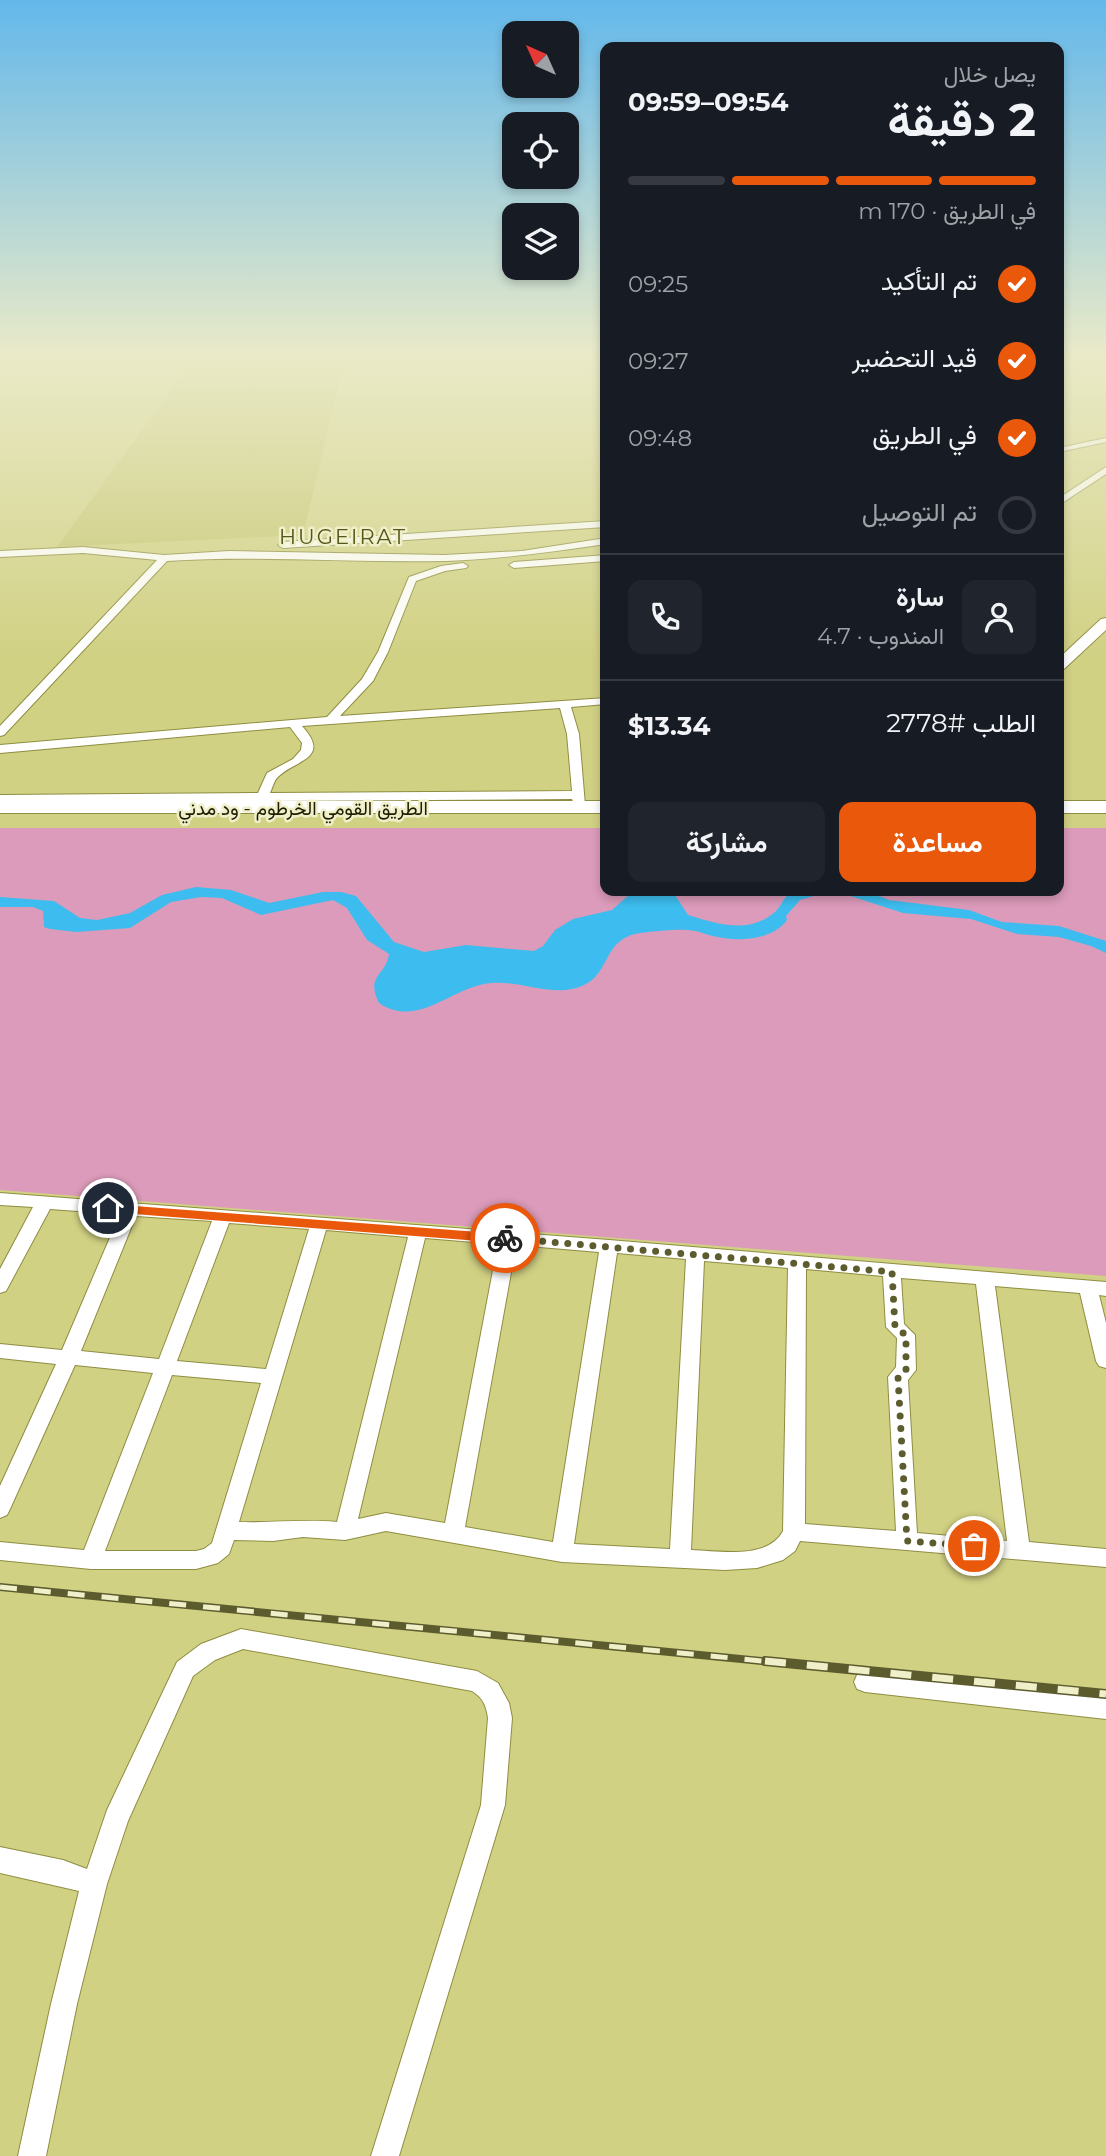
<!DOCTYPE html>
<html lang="ar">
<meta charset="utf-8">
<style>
:root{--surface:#171b24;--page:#20242c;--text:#f1f3f6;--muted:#9ea1a6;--line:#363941;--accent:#ea580c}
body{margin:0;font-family:Montserrat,Vazirmatn,sans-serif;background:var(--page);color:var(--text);direction:rtl;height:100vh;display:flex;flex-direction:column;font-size:26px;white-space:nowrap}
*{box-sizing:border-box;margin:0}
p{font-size:23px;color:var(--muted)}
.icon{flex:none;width:38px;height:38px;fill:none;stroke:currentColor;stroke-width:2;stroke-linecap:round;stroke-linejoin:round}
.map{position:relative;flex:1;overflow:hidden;direction:ltr}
.details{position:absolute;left:600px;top:42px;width:464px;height:854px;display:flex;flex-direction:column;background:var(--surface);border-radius:14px;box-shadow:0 4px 10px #0003;direction:rtl}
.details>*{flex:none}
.needle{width:46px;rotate:315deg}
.tools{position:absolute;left:502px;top:21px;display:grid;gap:14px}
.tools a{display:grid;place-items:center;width:77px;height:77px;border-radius:14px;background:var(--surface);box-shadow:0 4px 10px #0003;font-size:35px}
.pin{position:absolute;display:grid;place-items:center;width:60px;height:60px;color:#fff;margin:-30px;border:4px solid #fff;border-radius:50%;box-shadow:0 2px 7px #0007}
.courier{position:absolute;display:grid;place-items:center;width:70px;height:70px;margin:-35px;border:5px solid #ea580c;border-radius:50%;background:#fff;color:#222;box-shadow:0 2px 9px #0007}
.headline em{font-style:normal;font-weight:700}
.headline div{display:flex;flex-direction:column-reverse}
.headline{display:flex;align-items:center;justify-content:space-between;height:119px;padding:0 28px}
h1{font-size:46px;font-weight:700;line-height:52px}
.bar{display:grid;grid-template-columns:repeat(4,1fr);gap:10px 7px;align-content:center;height:84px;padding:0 28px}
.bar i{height:9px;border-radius:5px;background:var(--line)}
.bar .active{background:var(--accent)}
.bar p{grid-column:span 4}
.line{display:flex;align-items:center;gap:18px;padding:0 28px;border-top:2px solid var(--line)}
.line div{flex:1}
.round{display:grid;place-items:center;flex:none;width:74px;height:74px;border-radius:14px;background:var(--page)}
ol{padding:0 28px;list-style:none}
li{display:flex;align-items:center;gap:21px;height:77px}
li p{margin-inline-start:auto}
li .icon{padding:7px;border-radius:50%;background:var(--accent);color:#fff;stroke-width:4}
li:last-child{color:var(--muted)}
li i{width:38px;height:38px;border:4px solid var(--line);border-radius:50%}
.action{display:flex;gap:14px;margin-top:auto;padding:14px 28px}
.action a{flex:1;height:80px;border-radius:14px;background:var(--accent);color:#fff;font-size:28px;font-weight:700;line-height:80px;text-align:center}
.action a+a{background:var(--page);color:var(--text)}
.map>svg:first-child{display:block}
.built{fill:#c6c670}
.green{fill:#dc9bba}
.water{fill:#3dbdef}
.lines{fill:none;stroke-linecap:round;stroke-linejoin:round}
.minor-casing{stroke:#8e8d41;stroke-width:2}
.tertiary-casing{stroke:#8e8d41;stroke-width:2}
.trunk-casing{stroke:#8e8d41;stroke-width:2}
.minor{fill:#fff;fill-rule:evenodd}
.tertiary{fill:#fff;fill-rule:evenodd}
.trunk{fill:#fff;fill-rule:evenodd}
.rail-far1-casing{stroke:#5c5b2e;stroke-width:8}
.rail-casing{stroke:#5c5b2e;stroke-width:10}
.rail-far1{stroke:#eff0ca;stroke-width:5;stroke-dasharray:17;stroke-linecap:butt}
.rail{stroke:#eff0ca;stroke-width:7;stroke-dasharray:21;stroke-linecap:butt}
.route{fill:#ea580c}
.done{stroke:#5d5c2e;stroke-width:7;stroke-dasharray:0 12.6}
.labels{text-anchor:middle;stroke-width:5;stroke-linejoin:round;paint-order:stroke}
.far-street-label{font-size:19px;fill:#1e1d00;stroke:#eff0ca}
.far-neighbourhood-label{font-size:21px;letter-spacing:2px;fill:#56551a;stroke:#eff0ca}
</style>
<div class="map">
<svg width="1106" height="2156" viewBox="0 0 1106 2156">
<rect width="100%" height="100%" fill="#d1d184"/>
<polygon class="built" points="196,356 345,356 303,535 57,547"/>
<polygon class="green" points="0,828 605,828 606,891 1059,891 1059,828 1106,828 1106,1276 0,1190"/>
<g class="water">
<path d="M196,887L231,890L269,903L323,892H341L356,896L394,942L424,952L466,945L534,951L543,946L555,930L573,919L612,910L630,894L648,891L675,895L688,915C717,924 750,935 776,911C782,905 784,895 793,892C804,888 820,891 831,891L800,900L786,916L787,920C772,941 736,942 713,936C704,934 696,930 687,930C678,929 636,932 629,936C604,946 608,974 584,985C553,1000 517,977 484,984C448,991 416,1028 379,1003C365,975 386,976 389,954L367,940L347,908L333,900L261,915L222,898L201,897L171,902L130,928L76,932L50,929L44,927L43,911L33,907H0V897L54,901L80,918L97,920L130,913L162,895Z"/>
<polygon points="835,891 867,891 889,900 969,910 1002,922 1059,926 1106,941 1106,953 1091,946 1059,937 1017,934 971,919 903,913"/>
</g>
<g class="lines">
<defs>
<g id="minor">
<polygon points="1106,438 1106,442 1059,452 1059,448"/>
<polygon points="1106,467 1106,474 1059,505 1059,498"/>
<polygon points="606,521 606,527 283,548 278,545 283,542"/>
<path d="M606,538V544C552,552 500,559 446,561C353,563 260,555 167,561L4,735L0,736V726L157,560L83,553L0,557V551L83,547L164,555L229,551L444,555L522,551Z"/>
<polygon points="606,555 606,561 514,568 509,565 514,562"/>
<path d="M463,563L468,566L466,568L445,571L416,581L388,652L373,681L340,716L606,698V704L571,707L579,734L585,805L583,808H575L572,799L267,801L263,808L259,809L253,805L254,801L0,803V795L258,793L267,773L293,759L301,750L302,743L290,727L0,753V745L327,717L362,679L378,652L409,577L441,566ZM560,708L567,734L572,791L270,793C272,789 274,781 277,778C293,760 333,760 302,726Z"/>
<path d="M0,1193L609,1240L1106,1282V1296L1099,1295L1106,1323V1368L1099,1366L1096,1361L1080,1293L995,1286L1029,1542L1106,1549V1567L800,1541L795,1551L783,1560L757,1568L725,1570L562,1562L386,1531L345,1540L303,1537L273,1541L234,1540L229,1554L218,1563L196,1569H91L0,1560V1542L84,1550L153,1373L75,1365L10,1509L7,1515L0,1518V1486L56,1364L0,1358V1344L62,1350L120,1214L50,1209L6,1291L0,1293V1269L33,1207L0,1205ZM136,1216L212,1221L159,1359L81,1351ZM229,1223L309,1229L266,1369L177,1361ZM326,1230L408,1237L337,1522C304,1519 272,1523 239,1522ZM425,1238L498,1244L445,1523L386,1513L358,1519ZM516,1245L599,1252L553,1542L465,1527ZM617,1253L686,1259L670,1549L574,1544ZM704,1261L788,1268L783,1531C768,1560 719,1551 691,1550ZM806,1269L883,1276L886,1327L897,1338L896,1367L888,1377L896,1531L805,1524ZM901,1278L976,1284L1007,1541L917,1533L908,1380L916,1370L915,1335L904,1324ZM172,1375L261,1383L212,1543L204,1549L196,1551H105Z"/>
<path d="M241,1629L477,1671L498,1683L509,1703L512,1718L505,1805L399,2156H371L481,1805L488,1718C486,1705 483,1698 472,1691L243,1649L215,1660L193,1676L128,1821L107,1884L77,2004L46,2156H18L51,2004L79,1891L0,1873V1847L63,1860L87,1869L107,1810L177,1662L201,1644Z"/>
<polygon points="865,1672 1106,1697 1106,1719 865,1692 857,1689 854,1682 857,1675"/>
</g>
<polygon id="tertiary" points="1106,618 1106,630 1064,669 1059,670 1059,658 1101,619"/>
<g id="trunk">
<rect x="0" y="801" width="606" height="12"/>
<rect x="1059" y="801" width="47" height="12"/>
</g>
</defs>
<use href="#minor" class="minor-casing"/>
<use href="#tertiary" class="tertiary-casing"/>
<use href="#trunk" class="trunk-casing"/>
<use href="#minor" class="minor"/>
<use href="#tertiary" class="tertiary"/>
<use href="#trunk" class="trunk"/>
<defs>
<polyline id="rail-far1" points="0,1587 783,1663"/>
<polyline id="rail" points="765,1661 1106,1694"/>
</defs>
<use href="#rail-far1" class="rail-far1-casing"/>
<use href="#rail" class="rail-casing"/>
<use href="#rail-far1" class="rail-far1"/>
<use href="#rail" class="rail"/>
</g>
<linearGradient id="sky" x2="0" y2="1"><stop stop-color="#63b8eb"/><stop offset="0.54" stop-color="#eaeac8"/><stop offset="1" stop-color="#eaeac8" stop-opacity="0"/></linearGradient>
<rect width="1106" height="658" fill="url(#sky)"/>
<polygon class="route" points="108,1204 505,1234 512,1238 505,1243 108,1212 102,1208"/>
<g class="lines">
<polyline class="done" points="505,1238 892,1272 895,1327 906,1335 906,1370 898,1377 907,1541 974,1546"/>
</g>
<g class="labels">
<g class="far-street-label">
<text x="303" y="815">الطريق القومي الخرطوم - ود مدني</text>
</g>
<g class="far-neighbourhood-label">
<text x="343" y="544">HUGEIRAT</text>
</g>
</g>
</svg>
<div class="tools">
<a><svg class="needle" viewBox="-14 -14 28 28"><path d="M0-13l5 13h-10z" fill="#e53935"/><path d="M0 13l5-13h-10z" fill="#9ea1a6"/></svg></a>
<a><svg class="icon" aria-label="locate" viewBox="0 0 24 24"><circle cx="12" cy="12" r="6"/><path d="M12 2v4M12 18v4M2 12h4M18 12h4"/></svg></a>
<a><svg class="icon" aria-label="layers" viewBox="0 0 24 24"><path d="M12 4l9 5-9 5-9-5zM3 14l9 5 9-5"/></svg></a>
</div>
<div class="pin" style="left:974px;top:1546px;background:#ea580c"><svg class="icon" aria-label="bag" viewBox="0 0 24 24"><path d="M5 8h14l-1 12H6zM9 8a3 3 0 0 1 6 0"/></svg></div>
<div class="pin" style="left:108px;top:1208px;background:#1f2937"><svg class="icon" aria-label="home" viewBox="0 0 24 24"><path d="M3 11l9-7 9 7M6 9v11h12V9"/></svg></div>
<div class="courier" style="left:505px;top:1238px"><svg class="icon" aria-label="bike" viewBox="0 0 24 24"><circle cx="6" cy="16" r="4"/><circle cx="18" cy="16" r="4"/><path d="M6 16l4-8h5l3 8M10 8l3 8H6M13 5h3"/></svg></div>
<section class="details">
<div class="headline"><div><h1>2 دقيقة</h1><p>يصل خلال</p></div><em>09:54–09:59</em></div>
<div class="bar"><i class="active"></i><i class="active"></i><i class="active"></i><i></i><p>في الطريق · 170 m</p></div>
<ol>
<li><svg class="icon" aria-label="check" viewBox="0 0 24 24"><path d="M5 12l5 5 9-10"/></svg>تم التأكيد<p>09:25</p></li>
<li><svg class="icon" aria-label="check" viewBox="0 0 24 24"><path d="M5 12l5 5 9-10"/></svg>قيد التحضير<p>09:27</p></li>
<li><svg class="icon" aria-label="check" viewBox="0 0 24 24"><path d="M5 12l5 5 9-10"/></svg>في الطريق<p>09:48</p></li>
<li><i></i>تم التوصيل</li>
</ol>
<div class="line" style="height:126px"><a class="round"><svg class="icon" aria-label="person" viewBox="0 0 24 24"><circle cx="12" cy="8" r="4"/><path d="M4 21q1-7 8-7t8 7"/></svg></a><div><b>سارة</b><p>المندوب · 4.7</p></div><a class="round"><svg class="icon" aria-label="phone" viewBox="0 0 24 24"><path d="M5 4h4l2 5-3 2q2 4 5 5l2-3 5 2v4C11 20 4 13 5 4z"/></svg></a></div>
<div class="line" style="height:91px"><div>الطلب #2778</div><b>$13.34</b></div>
<div class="action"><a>مساعدة</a><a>مشاركة</a></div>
</section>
</div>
